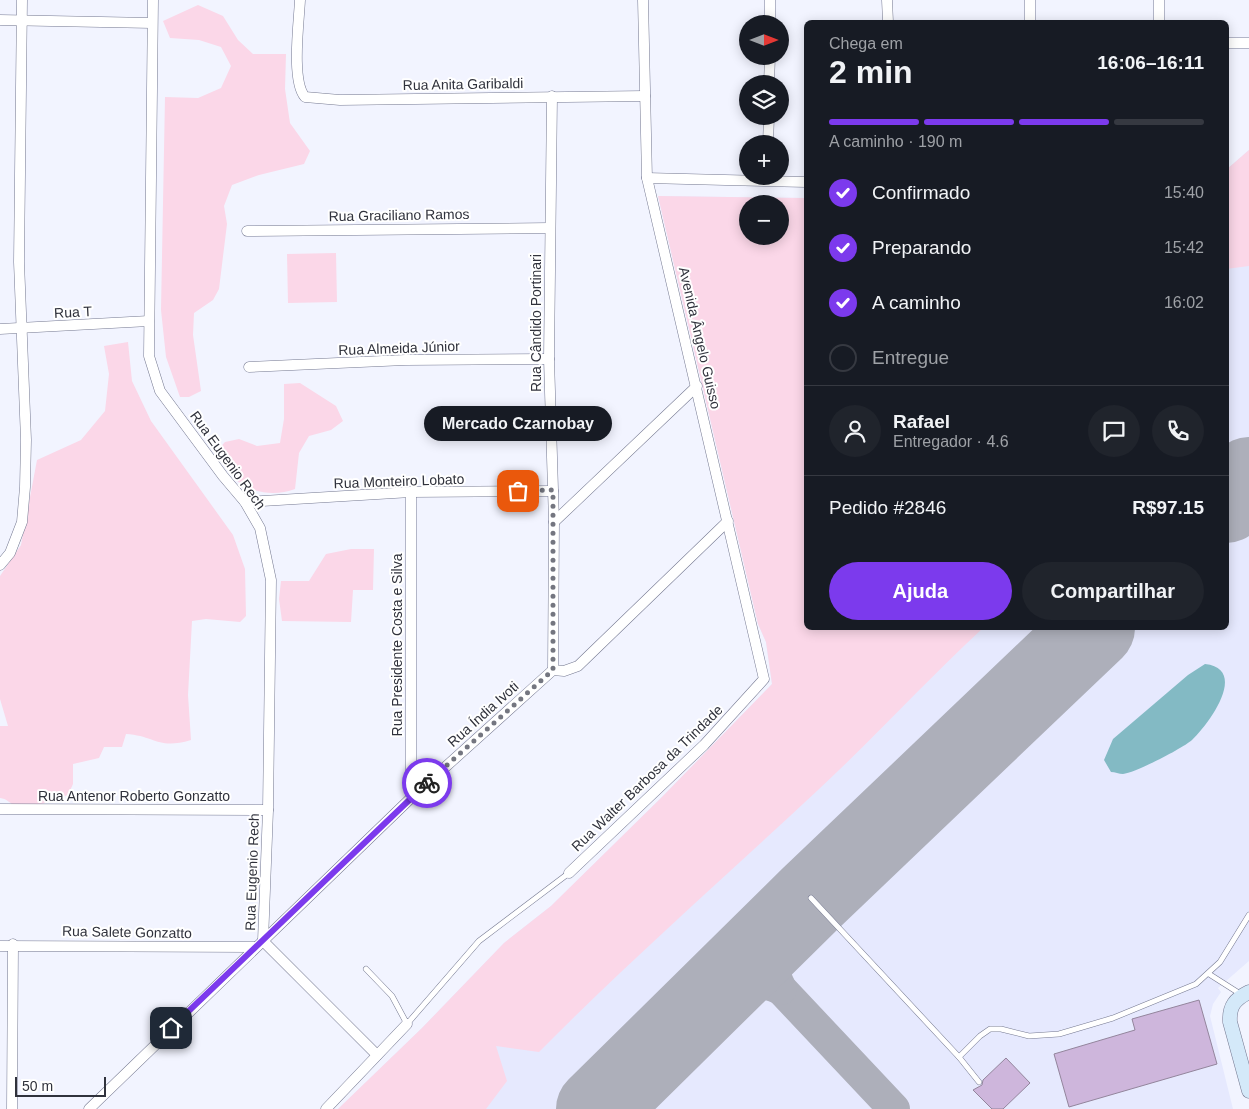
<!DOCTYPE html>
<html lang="pt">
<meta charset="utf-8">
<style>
:root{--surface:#171b24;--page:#20242c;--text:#f1f3f6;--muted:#9ea1a6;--line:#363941;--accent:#7c3aed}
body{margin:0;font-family:Arial,sans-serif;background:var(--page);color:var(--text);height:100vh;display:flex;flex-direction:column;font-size:19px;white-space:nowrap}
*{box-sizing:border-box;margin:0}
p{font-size:16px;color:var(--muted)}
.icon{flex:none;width:28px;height:28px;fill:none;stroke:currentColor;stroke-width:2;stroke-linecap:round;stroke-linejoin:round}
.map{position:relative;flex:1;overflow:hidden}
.side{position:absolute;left:804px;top:20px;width:425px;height:610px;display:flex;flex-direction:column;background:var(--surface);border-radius:8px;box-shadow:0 2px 12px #0003}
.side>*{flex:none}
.needle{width:32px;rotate:90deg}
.buttons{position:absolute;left:739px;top:15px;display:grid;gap:10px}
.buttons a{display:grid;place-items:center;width:50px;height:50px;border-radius:50%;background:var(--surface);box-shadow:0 2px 12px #0003;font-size:25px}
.scale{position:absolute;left:15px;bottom:12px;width:91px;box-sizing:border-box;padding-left:5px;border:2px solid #30323c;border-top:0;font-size:14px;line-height:18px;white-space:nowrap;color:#30323c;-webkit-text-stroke:4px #fff;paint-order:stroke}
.pin{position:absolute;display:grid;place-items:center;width:42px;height:42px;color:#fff;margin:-21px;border-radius:10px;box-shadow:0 2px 8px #0006}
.courier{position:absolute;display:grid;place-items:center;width:50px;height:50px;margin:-25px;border:4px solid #7c3aed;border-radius:50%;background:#fff;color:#222;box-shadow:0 1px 6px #0007}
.bubble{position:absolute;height:35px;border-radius:18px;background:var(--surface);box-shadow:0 2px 12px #0003;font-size:16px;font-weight:700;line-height:35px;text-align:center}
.overview em{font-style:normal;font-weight:700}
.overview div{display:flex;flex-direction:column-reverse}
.overview{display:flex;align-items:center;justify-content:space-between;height:85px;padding:0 25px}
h1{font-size:32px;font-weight:700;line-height:38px}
.bar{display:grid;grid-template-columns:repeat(4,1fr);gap:8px 5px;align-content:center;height:60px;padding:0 25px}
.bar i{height:6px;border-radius:4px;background:var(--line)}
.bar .active{background:var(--accent)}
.bar p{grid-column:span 4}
.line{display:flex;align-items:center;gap:12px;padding:0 25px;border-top:1px solid var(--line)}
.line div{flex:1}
.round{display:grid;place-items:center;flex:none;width:52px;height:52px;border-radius:26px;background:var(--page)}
ol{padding:0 25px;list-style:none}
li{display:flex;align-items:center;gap:15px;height:55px}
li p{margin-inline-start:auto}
li .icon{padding:5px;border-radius:50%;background:var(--accent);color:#fff;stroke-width:4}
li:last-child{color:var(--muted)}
li i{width:28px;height:28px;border:2px solid var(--line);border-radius:50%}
.cta{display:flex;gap:10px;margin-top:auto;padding:10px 25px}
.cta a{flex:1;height:58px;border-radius:30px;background:var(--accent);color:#fff;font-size:20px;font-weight:700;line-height:58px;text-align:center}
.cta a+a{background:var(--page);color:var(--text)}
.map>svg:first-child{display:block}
.built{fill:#e6e9fe;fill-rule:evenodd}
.green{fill:#fbd7e8;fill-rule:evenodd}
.water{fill:#83bac4}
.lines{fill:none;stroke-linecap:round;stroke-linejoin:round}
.taxiway{stroke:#adafba;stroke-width:32}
.runway{stroke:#adafba;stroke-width:82}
.building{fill:#ceb6dc;stroke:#93859c}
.lane-casing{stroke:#757991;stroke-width:6}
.street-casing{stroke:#757991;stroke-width:11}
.secondary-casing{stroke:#757991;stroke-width:15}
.lane{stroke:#fff;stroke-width:5}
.street{stroke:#fff;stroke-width:10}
.secondary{stroke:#d4e9f9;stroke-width:14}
.done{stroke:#747680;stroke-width:5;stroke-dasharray:0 9}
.route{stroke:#7c3aed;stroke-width:6}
.labels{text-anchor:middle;stroke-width:4;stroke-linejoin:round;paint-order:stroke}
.street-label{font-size:14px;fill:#30323c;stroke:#fff}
</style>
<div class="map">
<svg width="1249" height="1109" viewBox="0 0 1249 1109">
<rect width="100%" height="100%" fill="#f2f4ff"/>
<path class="built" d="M1249,150V961L1218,988L1221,992L1213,1004L1210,1016L1233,1109H338L422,1028L504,943L551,906L663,796L772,684L766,642L758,624L658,196L806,198V628H1226V170ZM748,204H780V236H748Z"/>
<g class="green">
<polygon points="198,5 223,16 238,40 253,54 286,54 285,89 290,123 310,151 304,164 259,175 232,185 224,206 227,224 219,289 213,300 194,313 193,335 201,391 189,397 180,397 166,357 161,310 165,97 198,98 221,88 231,66 221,47 199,40 170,38 163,21"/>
<polygon points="1249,150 1249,266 1226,269 1226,170"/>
<path d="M658,196L806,198V628H983C927,680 875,737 818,790C725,877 629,961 539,1052L496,1046L507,1081L486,1109H338L422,1028L504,943L551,906L663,796L772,684L766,642L758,624ZM748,204H780V236H748Z"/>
<polygon points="336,253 337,302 288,303 287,254"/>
<path d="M128,342L132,381L151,421L233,535L245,569L246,616L240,622L206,619L192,621L188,695L191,740C158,750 156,736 126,734L122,747H104L99,758L73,764V784L68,795C54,799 28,812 14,805C8,802 7,799 0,798V726H8L0,699V576L21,545L37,460L81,440L105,411L109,374L104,346Z"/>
<path d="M300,383L336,406L343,421L331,430L309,436L299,453L295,489C276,496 253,494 236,480C229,473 224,459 218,450L225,442L239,439L257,446L280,443L284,419V384Z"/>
<polygon points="351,549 374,549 373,590 353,590 351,622 282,621 279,599 281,581 309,581 326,554"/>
</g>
<path class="water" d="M1205,664C1249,669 1209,724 1192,740C1183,748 1135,773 1123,774C1119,774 1115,772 1111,772L1104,760L1113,739L1188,675Z"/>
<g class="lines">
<g class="taxiway">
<path d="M783,925C772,948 769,967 781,989L894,1109"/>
<path d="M716,993C739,981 757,978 781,989"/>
</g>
<g class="runway">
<polyline points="1226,502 1249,478"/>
<polyline points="597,1109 811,898 1094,628"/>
</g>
</g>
<g class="building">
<polygon points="1199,1000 1217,1064 1069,1107 1054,1054 1135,1030 1132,1019"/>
<polygon points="1006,1058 1030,1083 1003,1109 992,1109 973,1090 982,1085 983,1080"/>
</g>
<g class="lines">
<defs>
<g id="lane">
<polyline points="811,898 959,1057 979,1082"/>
<polyline points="366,969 392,996 407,1024 479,941 569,873"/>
<polyline points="1209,974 1242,995"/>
<polyline points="959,1057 980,1036 990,1029 1001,1029 1029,1036 1059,1034 1113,1018 1196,984 1220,962 1249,915"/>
</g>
<g id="street">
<polyline points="153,0 149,356 160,391 223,476 245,502 260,528 271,580 268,810 263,941"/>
<path d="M300,0C299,22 291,81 305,97L340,100L645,96"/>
<polyline points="887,0 888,22"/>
<polyline points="1030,0 1030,22"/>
<polyline points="1159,0 1159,22"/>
<polyline points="0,20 152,23"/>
<polyline points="770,24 770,0"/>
<polyline points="1226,43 1249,43"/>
<polyline points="769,84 770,56"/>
<polyline points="552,96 549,359 554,522 553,670"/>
<polyline points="768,144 769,116"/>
<polyline points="647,178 806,182"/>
<polyline points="247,231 550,228"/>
<polyline points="0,329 149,321"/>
<polyline points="249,367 405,360 549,359"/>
<polyline points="245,502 411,492 553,491"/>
<polyline points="554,522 697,386"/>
<polyline points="0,565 10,553 22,522 25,487 26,440 19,262 22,0"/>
<polyline points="411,798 411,492"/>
<polyline points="0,809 268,810"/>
<polyline points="569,873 704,745 764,679 647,178 643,0"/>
<polyline points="263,941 377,1055"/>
<polyline points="0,946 254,947"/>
<polyline points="12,1109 13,944"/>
<polyline points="89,1109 411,798 553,670 564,671 578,666 728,521"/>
<polyline points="326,1109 407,1024"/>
</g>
<path id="secondary" d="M1249,992C1235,999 1229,1006 1230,1022L1249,1091"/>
</defs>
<use href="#lane" class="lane-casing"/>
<use href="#street" class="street-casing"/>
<use href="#secondary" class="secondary-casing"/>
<use href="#lane" class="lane"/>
<use href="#street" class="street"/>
<use href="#secondary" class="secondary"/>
</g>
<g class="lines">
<polyline class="done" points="427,783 553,670 553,490 518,491"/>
<polyline class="route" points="171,1028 427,783"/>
</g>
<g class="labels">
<g class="street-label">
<text transform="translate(463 84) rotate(-1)" y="5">Rua Anita Garibaldi</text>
<text transform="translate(399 215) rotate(-1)" y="5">Rua Graciliano Ramos</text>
<text transform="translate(73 312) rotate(-3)" y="5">Rua T</text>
<text transform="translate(536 323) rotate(-90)" y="5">Rua Cândido Portinari</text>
<text transform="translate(700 338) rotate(77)" y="5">Avenida Ângelo Guisso</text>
<text transform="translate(399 348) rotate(-2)" y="5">Rua Almeida Júnior</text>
<text transform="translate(228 460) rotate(54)" y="5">Rua Eugenio Rech</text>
<text transform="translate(399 481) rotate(-2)" y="5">Rua Monteiro Lobato</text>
<text transform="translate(397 645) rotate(-90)" y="5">Rua Presidente Costa e Silva</text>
<text transform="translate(483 714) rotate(-42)" y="5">Rua Índia Ivoti</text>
<text transform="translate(647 778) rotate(-44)" y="5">Rua Walter Barbosa da Trindade</text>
<text x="134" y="801">Rua Antenor Roberto Gonzatto</text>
<text transform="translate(252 872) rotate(-88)" y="5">Rua Eugenio Rech</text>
<text transform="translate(127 932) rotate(1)" y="5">Rua Salete Gonzatto</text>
</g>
</g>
</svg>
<div class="buttons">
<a><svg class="needle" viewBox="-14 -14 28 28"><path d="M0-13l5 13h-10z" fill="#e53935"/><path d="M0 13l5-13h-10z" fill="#9ea1a6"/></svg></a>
<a><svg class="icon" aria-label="layers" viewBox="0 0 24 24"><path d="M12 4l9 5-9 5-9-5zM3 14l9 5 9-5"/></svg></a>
<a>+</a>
<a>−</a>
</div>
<div class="scale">50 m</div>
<div class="pin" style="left:518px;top:491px;background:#ea580c"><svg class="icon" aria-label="bag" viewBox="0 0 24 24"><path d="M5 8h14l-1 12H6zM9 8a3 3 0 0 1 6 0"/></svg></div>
<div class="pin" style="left:171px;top:1028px;background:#1f2937"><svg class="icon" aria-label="home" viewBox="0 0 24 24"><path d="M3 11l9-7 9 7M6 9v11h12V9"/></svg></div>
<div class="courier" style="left:427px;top:783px"><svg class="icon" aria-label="bike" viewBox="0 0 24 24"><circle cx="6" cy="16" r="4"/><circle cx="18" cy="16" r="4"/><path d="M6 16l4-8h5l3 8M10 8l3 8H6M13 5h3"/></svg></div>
<div class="bubble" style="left:424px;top:406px;width:188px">Mercado Czarnobay</div>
<section class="side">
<div class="overview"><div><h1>2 min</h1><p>Chega em</p></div><em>16:06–16:11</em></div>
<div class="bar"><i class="active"></i><i class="active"></i><i class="active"></i><i></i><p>A caminho · 190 m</p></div>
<ol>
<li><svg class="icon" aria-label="check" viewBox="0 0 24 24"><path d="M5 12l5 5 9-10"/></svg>Confirmado<p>15:40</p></li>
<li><svg class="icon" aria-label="check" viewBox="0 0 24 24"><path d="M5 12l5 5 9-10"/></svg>Preparando<p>15:42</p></li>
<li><svg class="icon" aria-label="check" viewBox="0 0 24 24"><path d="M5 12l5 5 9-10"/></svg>A caminho<p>16:02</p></li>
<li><i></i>Entregue</li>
</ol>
<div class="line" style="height:90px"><a class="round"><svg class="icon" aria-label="person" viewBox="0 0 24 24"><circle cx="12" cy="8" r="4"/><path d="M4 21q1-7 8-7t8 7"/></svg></a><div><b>Rafael</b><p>Entregador · 4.6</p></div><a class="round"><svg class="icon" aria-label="chat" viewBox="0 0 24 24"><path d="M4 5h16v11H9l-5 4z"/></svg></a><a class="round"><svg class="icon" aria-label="phone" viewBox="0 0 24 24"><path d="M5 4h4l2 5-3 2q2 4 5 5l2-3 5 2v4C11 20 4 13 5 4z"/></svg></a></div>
<div class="line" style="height:65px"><div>Pedido #2846</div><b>R$97.15</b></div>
<div class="cta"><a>Ajuda</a><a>Compartilhar</a></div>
</section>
</div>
